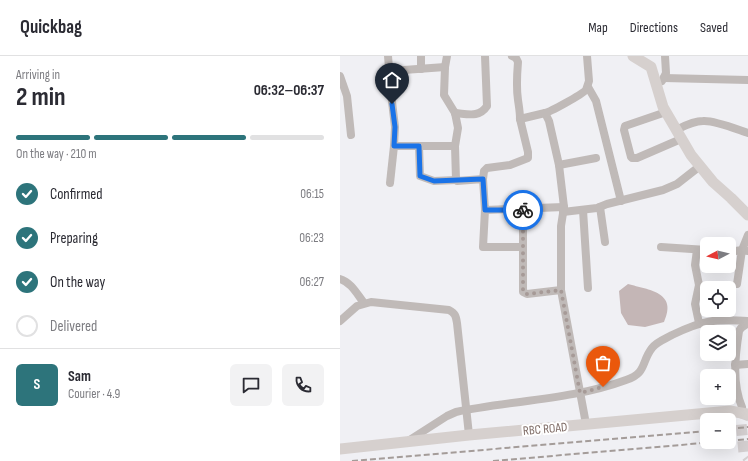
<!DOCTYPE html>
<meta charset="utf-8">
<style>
:root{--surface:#fff;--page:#f2f2f3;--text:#2b2b33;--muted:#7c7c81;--line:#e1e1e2;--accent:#2d747b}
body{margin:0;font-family:"Sofia Sans Condensed",sans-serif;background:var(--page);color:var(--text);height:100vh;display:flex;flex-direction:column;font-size:15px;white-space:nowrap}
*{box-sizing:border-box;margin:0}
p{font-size:13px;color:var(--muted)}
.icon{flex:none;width:22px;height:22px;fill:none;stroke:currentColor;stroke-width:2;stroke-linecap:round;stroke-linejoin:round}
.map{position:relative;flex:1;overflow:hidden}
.drawer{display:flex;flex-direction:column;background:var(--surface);width:340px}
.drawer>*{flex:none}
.needle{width:26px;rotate:263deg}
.controls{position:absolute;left:360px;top:181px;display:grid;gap:8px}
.controls a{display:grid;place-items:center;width:36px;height:36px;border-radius:6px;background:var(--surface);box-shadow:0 4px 16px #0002;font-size:20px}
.pin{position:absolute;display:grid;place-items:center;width:34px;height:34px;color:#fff;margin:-41px -17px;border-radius:50% 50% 50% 0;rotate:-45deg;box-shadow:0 0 4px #0007}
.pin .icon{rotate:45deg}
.courier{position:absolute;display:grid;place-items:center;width:40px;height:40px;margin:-20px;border:3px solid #1a73e8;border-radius:50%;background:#fff;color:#222;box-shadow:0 1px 5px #0007}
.summary em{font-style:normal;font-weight:700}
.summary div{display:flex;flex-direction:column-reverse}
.summary{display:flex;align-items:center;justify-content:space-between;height:68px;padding:0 16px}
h1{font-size:26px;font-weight:700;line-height:30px}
.bar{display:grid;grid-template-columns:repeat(4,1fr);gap:6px 4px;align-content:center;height:48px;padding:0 16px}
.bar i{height:5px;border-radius:3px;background:var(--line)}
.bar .on{background:var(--accent)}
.bar p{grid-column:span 4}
.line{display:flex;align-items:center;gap:10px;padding:0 16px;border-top:1px solid var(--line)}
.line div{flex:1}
.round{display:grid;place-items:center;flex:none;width:42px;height:42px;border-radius:6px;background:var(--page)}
ol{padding:0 16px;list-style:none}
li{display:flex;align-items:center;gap:12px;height:44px}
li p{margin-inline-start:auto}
li .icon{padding:4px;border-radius:50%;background:var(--accent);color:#fff;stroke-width:4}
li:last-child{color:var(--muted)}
li i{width:22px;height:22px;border:2px solid var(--line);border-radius:50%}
header{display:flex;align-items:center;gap:24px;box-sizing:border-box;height:56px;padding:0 20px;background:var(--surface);border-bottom:1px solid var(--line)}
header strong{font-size:19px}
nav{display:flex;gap:22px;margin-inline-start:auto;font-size:14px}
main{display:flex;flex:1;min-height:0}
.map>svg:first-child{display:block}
.water{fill:#c4b6b6}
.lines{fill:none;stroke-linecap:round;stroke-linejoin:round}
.secondary-tunnel{stroke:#d4cfd0;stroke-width:11;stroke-dasharray:11 5.5;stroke-linecap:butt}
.street{stroke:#c0bab8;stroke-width:8}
.secondary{stroke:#d6d0ce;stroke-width:11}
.rail{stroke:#a49c99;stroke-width:2;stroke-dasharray:6 3;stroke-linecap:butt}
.done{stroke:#a69a97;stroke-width:4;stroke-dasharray:0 7.2}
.route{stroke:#1a73e8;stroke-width:5}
.labels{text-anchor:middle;stroke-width:4;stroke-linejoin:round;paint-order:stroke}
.street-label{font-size:13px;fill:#7e6b65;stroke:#fff}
</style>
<header>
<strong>Quickbag</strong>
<nav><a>Map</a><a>Directions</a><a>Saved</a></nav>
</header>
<main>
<section class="drawer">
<div class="summary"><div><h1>2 min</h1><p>Arriving in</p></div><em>06:32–06:37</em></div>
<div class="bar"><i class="on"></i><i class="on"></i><i class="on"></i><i></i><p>On the way · 210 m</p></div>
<ol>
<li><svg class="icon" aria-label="check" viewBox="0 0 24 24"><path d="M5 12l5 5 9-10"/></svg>Confirmed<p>06:15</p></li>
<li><svg class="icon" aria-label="check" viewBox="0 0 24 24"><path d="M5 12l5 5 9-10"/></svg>Preparing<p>06:23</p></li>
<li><svg class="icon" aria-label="check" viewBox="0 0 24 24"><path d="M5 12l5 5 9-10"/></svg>On the way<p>06:27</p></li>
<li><i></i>Delivered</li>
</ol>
<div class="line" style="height:72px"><b class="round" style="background:var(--accent);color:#fff">S</b><div><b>Sam</b><p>Courier · 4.9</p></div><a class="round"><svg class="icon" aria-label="chat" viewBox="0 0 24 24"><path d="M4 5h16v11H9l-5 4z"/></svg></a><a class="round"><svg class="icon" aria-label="phone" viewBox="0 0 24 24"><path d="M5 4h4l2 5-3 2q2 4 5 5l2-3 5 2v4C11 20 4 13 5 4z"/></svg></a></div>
</section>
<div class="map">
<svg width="408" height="405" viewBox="0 0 408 405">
<rect width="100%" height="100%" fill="#f0f0f4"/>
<path class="water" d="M288,228C309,234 338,236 324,266L305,271L288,269L281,257L279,235Z"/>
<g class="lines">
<polyline class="secondary-tunnel" points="408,354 404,359 401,367 404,397 408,402"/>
<g class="street">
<polyline points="48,0 51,37 55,71 54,90 115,90"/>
<polyline points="107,0 105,11 104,39 115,57 118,72 115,90 116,124 117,125 143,123 145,154 224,151"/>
<path d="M172,0L176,2L178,6C177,18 176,31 178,44C179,51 180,56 180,63L205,57"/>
<polyline points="81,13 81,0"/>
<polyline points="50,15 105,11"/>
<polyline points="0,20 7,40 11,79"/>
<polyline points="324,22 408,24"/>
<polyline points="322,25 326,17 325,0"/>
<polyline points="248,31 256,45 281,145"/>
<polyline points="326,56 285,70 284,74 291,101 292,102 297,102 341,83"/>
<path d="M115,57C128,58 139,62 147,50L145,0"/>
<path d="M336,74C344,70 353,65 363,65C374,64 396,73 408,77"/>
<polyline points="79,90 80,120 94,125 116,124"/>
<polyline points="219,109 256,102"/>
<polyline points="143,123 144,115 147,112 170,109 188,102 188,96 180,63"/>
<polyline points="50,127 54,90"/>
<polyline points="260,151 265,186"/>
<polyline points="183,153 183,236 187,238 221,234"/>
<polyline points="145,154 143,191 183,191"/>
<polyline points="243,154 248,232"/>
<polyline points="223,156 257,152 267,148 323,134 337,128 360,110"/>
<polyline points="321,191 367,194"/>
<polyline points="357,194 355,209 359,229 355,248 359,267"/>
<polyline points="389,196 402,194 408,179"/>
<path d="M0,223C11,226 17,238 24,247"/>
<polyline points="397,228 402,194 408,195"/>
<path d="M0,265L17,250L31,246L109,254C115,257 116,260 117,267L129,379"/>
<polyline points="395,309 408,308"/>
<path d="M402,351C392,328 395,300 399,275L401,272L408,267"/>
<path d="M246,368L221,234V170L224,151L219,109L209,65L205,57C210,56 241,39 246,34L249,25L247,0"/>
<path d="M68,385L107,360L116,356C173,344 232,344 286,324C307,317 301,306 312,292C316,286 325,283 332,279C363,264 374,263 408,265"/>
</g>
<g class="secondary">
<polyline points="293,0 311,11 323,51 351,99 373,126 391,142 408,159"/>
<polyline points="0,393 129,379 390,355 408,358"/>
</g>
<g class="rail">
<polyline points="389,373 408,371"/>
<polyline points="389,385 408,383"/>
<polyline points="12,405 367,375"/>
<polyline points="153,405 375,386"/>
</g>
</g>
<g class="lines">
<polyline class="done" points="183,154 183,236 187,238 221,234 240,337 263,331"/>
<polyline class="route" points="52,48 55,71 54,90 79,90 80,120 94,125 143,123 145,154 183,154"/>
</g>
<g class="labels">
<g class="street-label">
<text transform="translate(205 372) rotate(-5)" y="5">RBC ROAD</text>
</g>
</g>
</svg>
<div class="controls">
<a><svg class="needle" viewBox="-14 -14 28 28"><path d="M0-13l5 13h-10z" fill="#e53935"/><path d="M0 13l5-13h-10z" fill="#7c7c81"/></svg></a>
<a><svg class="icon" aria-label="locate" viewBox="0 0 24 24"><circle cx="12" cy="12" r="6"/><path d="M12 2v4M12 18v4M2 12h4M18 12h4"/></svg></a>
<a><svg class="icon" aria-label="layers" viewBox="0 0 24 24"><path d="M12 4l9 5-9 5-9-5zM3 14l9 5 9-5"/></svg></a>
<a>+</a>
<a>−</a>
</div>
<div class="pin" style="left:263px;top:331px;background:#ea580c"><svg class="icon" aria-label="bag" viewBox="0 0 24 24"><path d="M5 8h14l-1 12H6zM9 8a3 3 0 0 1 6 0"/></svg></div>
<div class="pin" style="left:52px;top:48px;background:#1f2937"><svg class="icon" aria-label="home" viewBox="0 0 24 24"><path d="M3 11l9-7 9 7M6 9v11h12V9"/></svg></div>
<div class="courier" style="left:183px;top:154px"><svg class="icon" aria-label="bike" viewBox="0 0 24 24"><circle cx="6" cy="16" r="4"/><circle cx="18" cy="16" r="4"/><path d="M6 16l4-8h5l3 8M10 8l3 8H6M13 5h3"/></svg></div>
</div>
</main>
